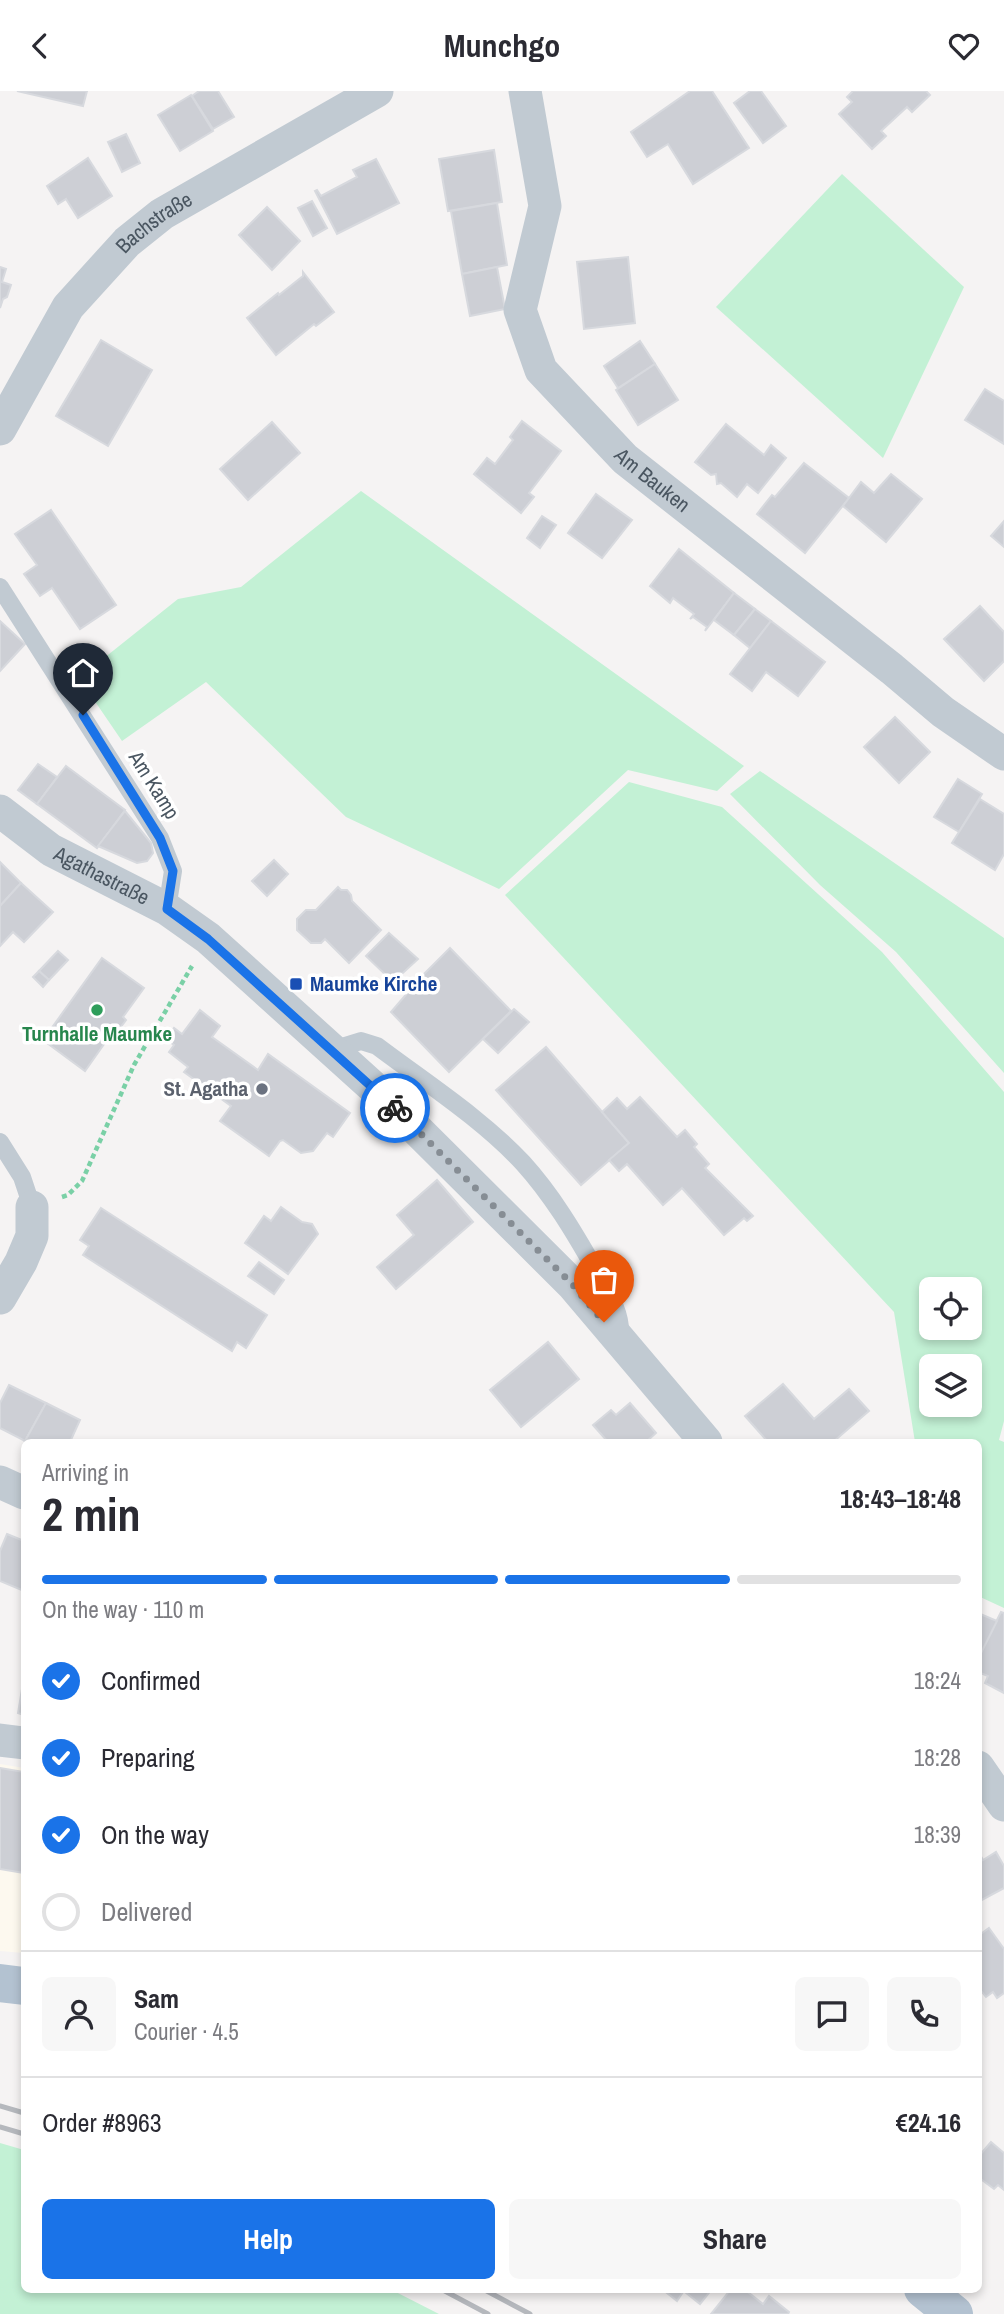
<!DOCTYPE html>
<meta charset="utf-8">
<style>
:root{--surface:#fff;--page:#f7f7f7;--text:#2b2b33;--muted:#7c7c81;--line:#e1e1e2;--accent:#1a73e8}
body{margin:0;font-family:"Archivo Narrow",sans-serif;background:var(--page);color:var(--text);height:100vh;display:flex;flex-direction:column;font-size:26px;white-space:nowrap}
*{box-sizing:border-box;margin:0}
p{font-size:23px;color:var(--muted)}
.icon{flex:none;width:38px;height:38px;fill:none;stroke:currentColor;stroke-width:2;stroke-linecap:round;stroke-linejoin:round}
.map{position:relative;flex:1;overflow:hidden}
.panel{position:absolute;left:21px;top:1348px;width:961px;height:854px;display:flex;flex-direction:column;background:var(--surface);border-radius:10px;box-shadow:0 4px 10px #0003}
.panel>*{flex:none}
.fabs{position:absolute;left:919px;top:1186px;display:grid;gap:14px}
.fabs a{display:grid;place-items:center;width:63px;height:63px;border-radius:10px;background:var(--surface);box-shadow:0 4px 10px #0003;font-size:35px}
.pin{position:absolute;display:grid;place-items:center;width:60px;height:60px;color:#fff;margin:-72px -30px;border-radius:50% 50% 50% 0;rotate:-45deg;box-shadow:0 0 7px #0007}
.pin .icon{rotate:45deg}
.courier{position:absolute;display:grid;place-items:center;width:70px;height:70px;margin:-35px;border:5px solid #1a73e8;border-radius:50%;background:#fff;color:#222;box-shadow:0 2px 9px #0007}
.headline em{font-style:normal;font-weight:700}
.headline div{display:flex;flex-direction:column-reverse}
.headline{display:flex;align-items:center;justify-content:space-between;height:119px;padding:0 21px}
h1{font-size:46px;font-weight:700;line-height:52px}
.bar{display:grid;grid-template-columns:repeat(4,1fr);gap:10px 7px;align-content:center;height:84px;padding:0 21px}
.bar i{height:9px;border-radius:5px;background:var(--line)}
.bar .on{background:var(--accent)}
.bar p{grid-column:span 4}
.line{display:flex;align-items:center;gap:18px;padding:0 21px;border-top:2px solid var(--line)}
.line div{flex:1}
.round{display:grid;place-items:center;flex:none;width:74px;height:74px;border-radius:10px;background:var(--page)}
ol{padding:0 21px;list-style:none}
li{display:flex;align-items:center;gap:21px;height:77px}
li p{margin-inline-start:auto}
li .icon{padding:7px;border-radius:50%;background:var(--accent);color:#fff;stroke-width:4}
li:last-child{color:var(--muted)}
li i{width:38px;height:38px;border:4px solid var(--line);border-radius:50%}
.cta{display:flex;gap:14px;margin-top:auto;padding:14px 21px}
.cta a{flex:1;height:80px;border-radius:10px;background:var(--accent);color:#fff;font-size:28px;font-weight:700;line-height:80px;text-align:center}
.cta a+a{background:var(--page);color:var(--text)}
header{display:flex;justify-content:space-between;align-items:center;height:91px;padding:0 21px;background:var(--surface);font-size:32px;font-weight:700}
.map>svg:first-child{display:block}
.commercial{fill:#fdf9ef}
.green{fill:#c3f1d5;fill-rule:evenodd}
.building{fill:#cdcfd5;stroke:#d7d9de;stroke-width:2}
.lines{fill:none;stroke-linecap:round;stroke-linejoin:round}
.path{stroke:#7ad0a6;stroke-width:4.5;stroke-dasharray:5 3.5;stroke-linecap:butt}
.lane{stroke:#c1cad2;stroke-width:18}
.street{stroke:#c1cad2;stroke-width:33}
.primary{stroke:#b3c2d1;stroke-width:38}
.rail{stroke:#b5b8bd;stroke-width:5}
.done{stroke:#868d94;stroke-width:7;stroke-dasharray:0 12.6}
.route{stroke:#1a73e8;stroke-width:9}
.transit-dot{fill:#1a4fb4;stroke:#fff;stroke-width:2.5}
.leisure-dot{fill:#2e9e5b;stroke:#fff;stroke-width:2.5}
.worship-dot{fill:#6b7280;stroke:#fff;stroke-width:2.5}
.labels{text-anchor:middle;stroke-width:7;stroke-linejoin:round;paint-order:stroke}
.street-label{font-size:21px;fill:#4a5661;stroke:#fff}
.transit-label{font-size:21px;font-weight:bold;fill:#164399;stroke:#fff;text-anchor:start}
.leisure-label{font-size:21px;font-weight:bold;fill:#27864d;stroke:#fff}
.worship-label{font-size:21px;font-weight:bold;fill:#5b616d;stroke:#fff;text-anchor:end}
</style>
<header><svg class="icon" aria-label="back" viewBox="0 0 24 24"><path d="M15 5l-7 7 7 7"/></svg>Munchgo<svg class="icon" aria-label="heart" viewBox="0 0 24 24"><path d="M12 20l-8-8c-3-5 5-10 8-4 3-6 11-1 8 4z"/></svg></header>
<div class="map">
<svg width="1004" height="2223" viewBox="0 0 1004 2223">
<rect width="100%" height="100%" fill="#f5f3f3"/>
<polygon class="commercial" points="0,1673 24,1677 24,1862 0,1860"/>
<g class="green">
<polygon points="842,83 964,196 883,367 716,216"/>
<polygon points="361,400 744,675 717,700 628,679 499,798 346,726 206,591 122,650 79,587 178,508 241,496"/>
<polygon points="760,680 1004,847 1004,982 896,861 820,794 730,703"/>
<path d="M629,691L722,716L882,861L1004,1001V1330L999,1349L1004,1351V1517L978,1505V1351H915L894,1221L505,804ZM931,1199H970V1237H931ZM931,1276H970V1314H931Z"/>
<polygon points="0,2052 24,2059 24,2198 390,2198 439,2223 0,2223"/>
</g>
<g class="building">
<polygon points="17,0 87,0 83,15"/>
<polygon points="199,0 218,0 234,26 213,38 192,5"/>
<polygon points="690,0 712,0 749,57 693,93 668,53 647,66 631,41"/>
<polygon points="750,0 761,0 786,35 763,52 734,12"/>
<polygon points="853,0 926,0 930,4 912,21 907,16 881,40 886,45 872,58 839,23 852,11 847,6"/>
<polygon points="191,4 213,40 180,60 158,24"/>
<polygon points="126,43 140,72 122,81 108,51"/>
<polygon points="494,59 502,111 448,120 439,68"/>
<polygon points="88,67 112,105 78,127 66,108 58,113 47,95"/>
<polygon points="376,68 399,112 337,143 315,100 317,99 321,105 357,86 353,79"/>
<polygon points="312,110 327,137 313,145 298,117"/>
<polygon points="497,112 507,174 462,183 451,120"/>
<polygon points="267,116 300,150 272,179 239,144"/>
<polygon points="628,166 635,232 584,238 577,171"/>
<polygon points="0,176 6,178 2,191 11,194 7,206 3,208 0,217"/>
<polygon points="497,176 505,218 470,225 462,183"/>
<polygon points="303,181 334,221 316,235 314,233 276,264 247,227 278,202 279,204 303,185"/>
<polygon points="101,249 152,279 108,355 56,325"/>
<polygon points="640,250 655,273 618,297 604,275"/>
<polygon points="655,273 678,309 638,334 616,299"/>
<polygon points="985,298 1004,310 1004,353 965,329"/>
<polygon points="522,330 561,360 529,402 534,406 521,422 474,383 487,367 495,373 513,349 510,346"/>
<polygon points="272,331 300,362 248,409 220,378"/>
<polygon points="726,333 764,364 771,354 786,367 758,402 747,393 737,406 721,392 717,393 716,383 711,384 695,371"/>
<polygon points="804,372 849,407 805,462 757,423 772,404 775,406"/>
<polygon points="891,383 922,408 886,451 843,415 861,391 874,402"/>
<polygon points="596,403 632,429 602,467 568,442"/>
<polygon points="51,419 116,514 80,538 52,497 40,505 24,483 37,474 15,443"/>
<polygon points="542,425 556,434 540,457 527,447"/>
<polygon points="1004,430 1004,456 991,445"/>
<polygon points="679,458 734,502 705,540 707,536 693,526 690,528 694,523 673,507 670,512 650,495"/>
<polygon points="734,502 755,518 734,544 714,529"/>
<polygon points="980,515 1004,541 1004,570 984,590 944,548"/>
<polygon points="755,518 771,530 750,557 734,544"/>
<polygon points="0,530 25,553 0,580"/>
<polygon points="771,530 825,571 798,605 766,581 752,600 730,583"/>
<polygon points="895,626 930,661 899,692 864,656"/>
<polygon points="38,673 57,686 37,713 18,699"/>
<polygon points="66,675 125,719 97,757 37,713"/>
<polygon points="958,688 982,703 959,741 934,726"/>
<polygon points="980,708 1004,723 1004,763 995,779 952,752"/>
<polygon points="125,720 151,752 153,762 147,770 137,772 98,755"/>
<polygon points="274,769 288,783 267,805 252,790"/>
<polygon points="0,771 21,792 0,815"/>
<polygon points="21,792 53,821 24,851 13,841 0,855 0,815"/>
<polygon points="338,796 341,799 347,799 351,804 352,810 381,839 349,872 325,848 321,852 311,852 297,839 297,828 306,819 316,819"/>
<polygon points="389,842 418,868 393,891 366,865"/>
<polygon points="450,857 511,920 449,981 391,921 422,885"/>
<polygon points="58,860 68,869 49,889 39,880"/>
<polygon points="102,867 144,897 123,926 126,929 117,941 114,939 85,980 43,949"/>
<polygon points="39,880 49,889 43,896 33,886"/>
<polygon points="514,918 529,931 498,962 483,948"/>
<polygon points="200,919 220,935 212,946 258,979 268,963 350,1022 333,1046 327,1042 313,1060 301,1062 283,1049 280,1050 269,1065 220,1030 231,1015 184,981 188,976 169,961 174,954 166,948 174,937 182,943"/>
<polygon points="546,956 629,1052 581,1094 496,999"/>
<polygon points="640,1006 677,1046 685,1039 697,1053 694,1056 709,1073 705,1077 753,1125 747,1130 744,1127 724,1144 682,1097 663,1114 627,1073 619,1080 609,1069 629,1052 602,1021 617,1007 627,1018"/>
<polygon points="437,1089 473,1131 396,1198 377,1176 414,1144 397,1124"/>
<polygon points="281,1116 302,1131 312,1133 318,1143 288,1183 245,1152 264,1125 271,1130"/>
<polygon points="101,1117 267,1224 246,1257 237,1251 232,1260 83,1164 89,1155 80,1149"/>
<polygon points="259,1171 284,1189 274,1203 248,1185"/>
<polygon points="548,1251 579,1288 521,1336 490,1299"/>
<polygon points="783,1293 814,1328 849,1298 869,1320 833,1351 768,1351 745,1325"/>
<polygon points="9,1294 46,1312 25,1350 0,1337 0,1312"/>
<polygon points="46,1312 80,1329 70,1351 25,1350"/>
<polygon points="630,1312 656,1342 646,1351 608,1351 593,1334 611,1319 616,1324"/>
<polygon points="7,1443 24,1450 24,1500 0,1490 0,1460"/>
<polygon points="1001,1521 1004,1522 1004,1602 985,1592 988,1585 978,1581 978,1567"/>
<polygon points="978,1522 997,1530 979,1566 978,1565"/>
<polygon points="24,1586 24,1624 18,1622"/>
<polygon points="0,1677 24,1681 24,1782 0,1778"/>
<polygon points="978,1760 983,1769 996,1761 1004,1775 1004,1797 978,1811"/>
<polygon points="989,1837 1004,1858 1004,1902 997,1907 993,1901 986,1906 978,1896 978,1845"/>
<polygon points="991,2051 1004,2062 1004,2099 998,2094 994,2098 978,2086 978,2066"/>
<polygon points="662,2198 685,2198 677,2210"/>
<polygon points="685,2198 712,2198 700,2213 685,2201"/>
<polygon points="731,2198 744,2198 763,2213 769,2205 789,2221 788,2223 711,2223"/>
</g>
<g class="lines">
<polyline class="path" points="62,1106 68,1104 82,1090 134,974 192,875"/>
<g class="lane">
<polyline points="0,496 160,747 173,780 167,818"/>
<path d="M332,959L361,950L377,955C426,992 481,1027 523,1072C552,1104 574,1141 595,1178C606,1199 621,1219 620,1242"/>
<polyline points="0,1051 22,1086 32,1116"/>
</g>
<g class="street">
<path id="s1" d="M525,0L545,115L520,219L541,279L625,368L892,578L943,621L1004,663"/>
<path id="s2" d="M0,338L68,216L127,151L162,123L377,0"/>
<path id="s3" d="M0,720L51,759L167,818L208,847L383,1005L573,1194L706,1351"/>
<polyline points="0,1207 21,1171 32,1145 32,1116"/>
<polyline points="0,1391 24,1402"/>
<polyline points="0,1649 24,1652"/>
<polyline points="978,1676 1004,1714"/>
</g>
<g class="primary">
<polyline points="0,1892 24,1895"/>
<polyline points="923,2198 954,2223"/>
</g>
<g class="rail">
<polyline points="0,2015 24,2022"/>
<polyline points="0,2036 24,2043"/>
<polyline points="441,2198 488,2223"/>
<polyline points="483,2198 530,2223"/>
</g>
</g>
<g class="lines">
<polyline class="done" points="395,1017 573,1194 604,1231"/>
<polyline class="route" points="83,624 160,747 173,780 167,818 208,848 395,1017"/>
</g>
<rect class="transit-dot" x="289" y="886" width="14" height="14" rx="3.5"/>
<circle class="leisure-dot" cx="97" cy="919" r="7"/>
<circle class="worship-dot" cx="262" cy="998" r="7"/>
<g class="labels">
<g class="street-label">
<text dy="7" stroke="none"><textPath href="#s2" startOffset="261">Bachstraße</textPath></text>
<text dy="7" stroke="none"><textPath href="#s1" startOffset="444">Am Bauken</textPath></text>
<text transform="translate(154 694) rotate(58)" y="7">Am Kamp</text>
<text dy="7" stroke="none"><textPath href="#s3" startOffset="121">Agathastraße</textPath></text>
</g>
<g class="transit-label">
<text x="310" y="900">Maumke Kirche</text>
</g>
<g class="leisure-label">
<text x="97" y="950">Turnhalle Maumke</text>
</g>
<g class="worship-label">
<text x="248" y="1005">St. Agatha</text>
</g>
</g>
</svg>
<div class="fabs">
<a><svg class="icon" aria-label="locate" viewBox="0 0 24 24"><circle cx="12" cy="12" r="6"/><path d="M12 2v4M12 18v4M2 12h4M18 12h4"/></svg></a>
<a><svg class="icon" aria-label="layers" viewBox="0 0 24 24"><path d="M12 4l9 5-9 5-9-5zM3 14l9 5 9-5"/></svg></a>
</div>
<div class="pin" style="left:604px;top:1231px;background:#ea580c"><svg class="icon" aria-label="bag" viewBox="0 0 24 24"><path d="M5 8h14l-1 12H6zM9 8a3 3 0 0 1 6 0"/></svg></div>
<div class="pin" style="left:83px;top:624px;background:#1f2937"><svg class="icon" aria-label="home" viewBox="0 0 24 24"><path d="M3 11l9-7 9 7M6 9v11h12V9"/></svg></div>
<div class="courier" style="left:395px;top:1017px"><svg class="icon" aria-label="bike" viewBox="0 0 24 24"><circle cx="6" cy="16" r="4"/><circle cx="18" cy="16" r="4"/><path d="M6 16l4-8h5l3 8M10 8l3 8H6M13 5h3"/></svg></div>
<section class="panel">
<div class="headline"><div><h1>2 min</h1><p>Arriving in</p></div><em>18:43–18:48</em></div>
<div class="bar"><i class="on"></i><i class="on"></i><i class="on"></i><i></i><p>On the way · 110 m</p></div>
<ol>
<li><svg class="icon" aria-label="check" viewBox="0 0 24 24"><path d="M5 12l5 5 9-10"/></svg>Confirmed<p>18:24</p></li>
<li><svg class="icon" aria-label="check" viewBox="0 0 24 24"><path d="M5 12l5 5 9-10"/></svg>Preparing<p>18:28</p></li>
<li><svg class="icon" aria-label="check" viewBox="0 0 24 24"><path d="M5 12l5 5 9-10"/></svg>On the way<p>18:39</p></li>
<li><i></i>Delivered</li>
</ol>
<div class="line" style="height:126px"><a class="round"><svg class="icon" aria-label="person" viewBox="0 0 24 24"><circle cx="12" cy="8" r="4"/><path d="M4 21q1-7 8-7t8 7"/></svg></a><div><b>Sam</b><p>Courier · 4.5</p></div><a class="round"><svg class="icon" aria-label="chat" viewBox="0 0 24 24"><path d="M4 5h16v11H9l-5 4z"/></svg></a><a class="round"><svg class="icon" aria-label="phone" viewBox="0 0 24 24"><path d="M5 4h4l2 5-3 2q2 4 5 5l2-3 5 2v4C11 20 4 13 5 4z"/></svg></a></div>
<div class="line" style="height:91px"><div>Order #8963</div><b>€24.16</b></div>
<div class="cta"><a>Help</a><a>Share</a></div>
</section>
</div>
